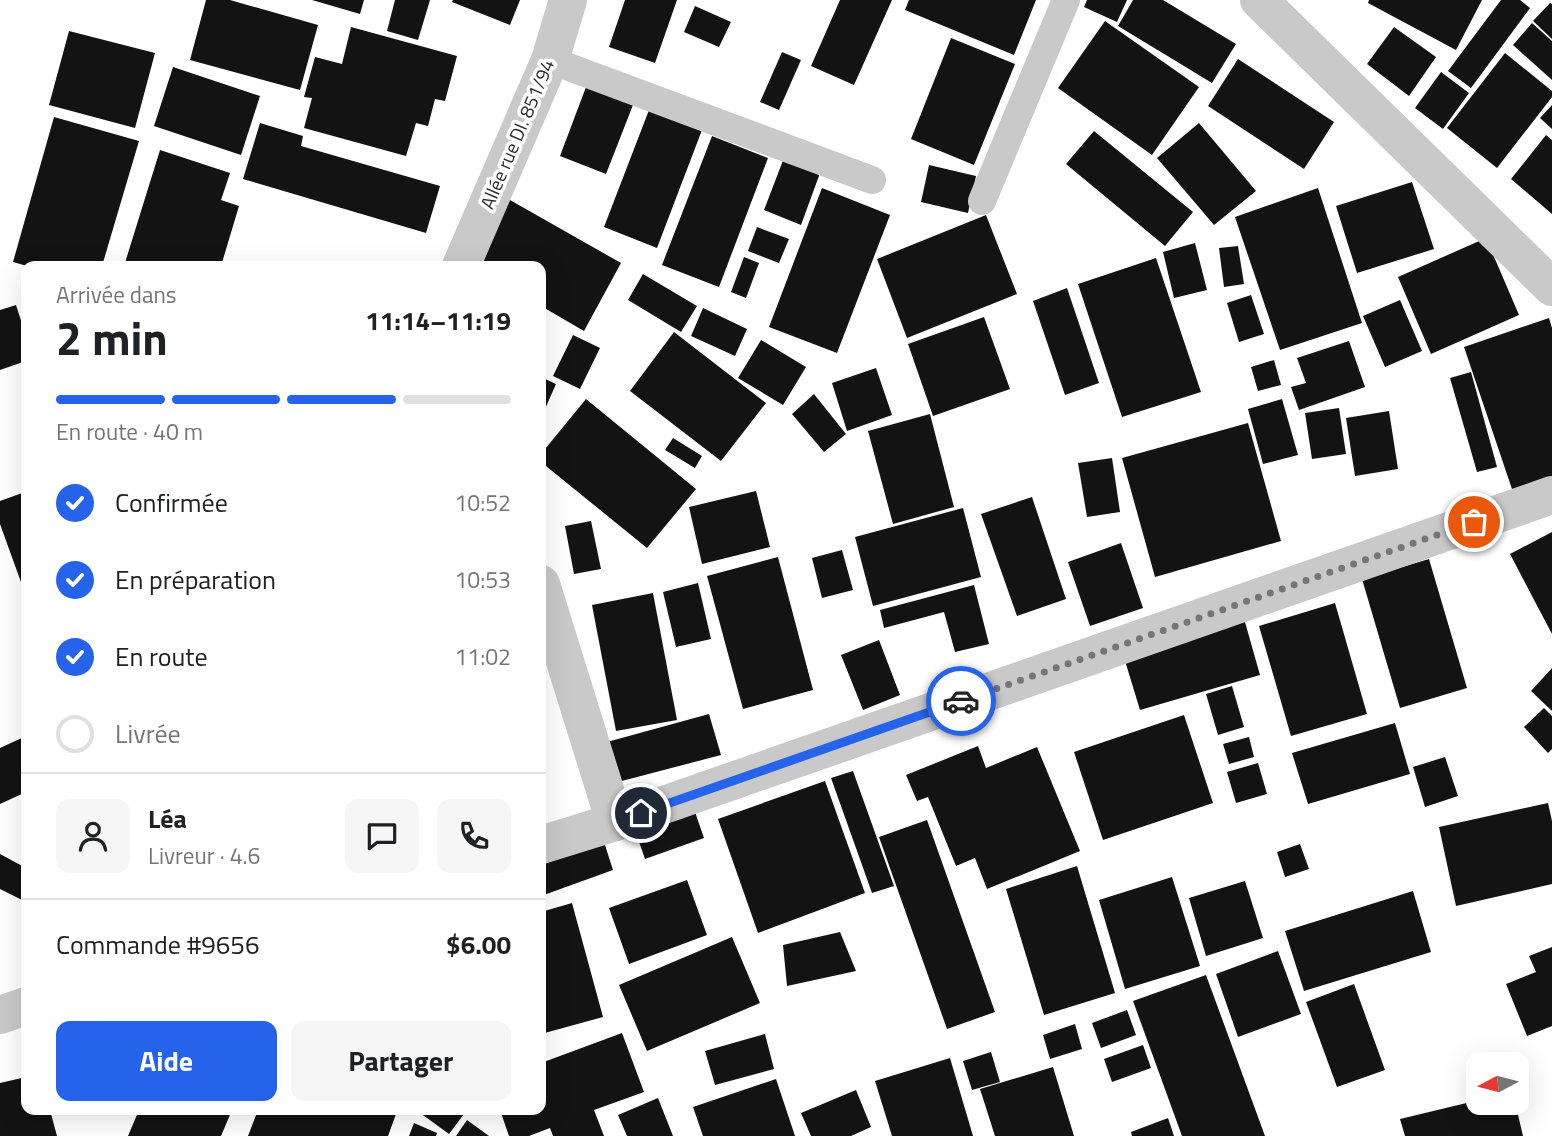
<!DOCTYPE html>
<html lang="fr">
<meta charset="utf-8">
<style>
:root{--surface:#fff;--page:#f6f6f6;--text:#202124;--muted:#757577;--line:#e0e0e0;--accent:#2563eb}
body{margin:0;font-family:"Titillium Web",sans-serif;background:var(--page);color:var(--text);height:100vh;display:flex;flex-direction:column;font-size:26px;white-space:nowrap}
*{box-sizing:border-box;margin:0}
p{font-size:23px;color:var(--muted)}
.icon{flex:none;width:38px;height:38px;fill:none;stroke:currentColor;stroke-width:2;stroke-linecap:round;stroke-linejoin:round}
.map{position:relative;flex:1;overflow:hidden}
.panel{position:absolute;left:21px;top:261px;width:525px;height:854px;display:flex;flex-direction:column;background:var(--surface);border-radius:14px;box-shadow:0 7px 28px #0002}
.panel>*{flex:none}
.needle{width:46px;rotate:263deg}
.fabs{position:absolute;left:1466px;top:1052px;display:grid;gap:14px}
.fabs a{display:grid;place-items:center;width:63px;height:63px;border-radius:14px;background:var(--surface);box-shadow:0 7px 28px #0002;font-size:35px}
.pin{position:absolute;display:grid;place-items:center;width:60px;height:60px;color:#fff;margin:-30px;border:4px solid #fff;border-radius:50%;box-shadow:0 2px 7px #0007}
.courier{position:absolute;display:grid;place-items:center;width:70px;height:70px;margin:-35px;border:5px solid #2563eb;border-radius:50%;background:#fff;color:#222;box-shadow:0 2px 9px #0007}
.summary em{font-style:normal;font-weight:700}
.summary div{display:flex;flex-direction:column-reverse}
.summary{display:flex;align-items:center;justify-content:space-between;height:119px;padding:0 35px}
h1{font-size:46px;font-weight:700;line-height:52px}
.bar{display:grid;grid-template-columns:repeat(4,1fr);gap:10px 7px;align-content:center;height:84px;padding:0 35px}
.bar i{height:9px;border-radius:5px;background:var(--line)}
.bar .active{background:var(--accent)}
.bar p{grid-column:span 4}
.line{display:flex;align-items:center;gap:18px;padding:0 35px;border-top:2px solid var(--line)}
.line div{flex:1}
.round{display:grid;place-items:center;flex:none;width:74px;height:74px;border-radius:14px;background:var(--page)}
ol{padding:0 35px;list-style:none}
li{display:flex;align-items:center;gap:21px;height:77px}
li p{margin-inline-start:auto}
li .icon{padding:7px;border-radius:50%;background:var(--accent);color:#fff;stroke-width:4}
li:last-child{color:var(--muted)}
li i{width:38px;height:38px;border:4px solid var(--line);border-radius:50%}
.action{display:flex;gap:14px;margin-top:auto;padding:14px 35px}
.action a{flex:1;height:80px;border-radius:14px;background:var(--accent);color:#fff;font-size:28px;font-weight:700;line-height:80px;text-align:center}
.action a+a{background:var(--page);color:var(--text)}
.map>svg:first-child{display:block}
.building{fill:#131313}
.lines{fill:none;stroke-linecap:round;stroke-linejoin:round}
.lane{stroke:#c9c9c9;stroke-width:28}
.street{stroke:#c9c9c9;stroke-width:38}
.done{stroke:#767676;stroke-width:7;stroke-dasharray:0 12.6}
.route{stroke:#2563eb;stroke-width:9}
.labels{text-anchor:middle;stroke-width:7;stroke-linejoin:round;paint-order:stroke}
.street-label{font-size:19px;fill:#2c2c2c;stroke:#fff}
</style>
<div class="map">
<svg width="1552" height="1136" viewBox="0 0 1552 1136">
<rect width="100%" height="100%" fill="#fff"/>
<g class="building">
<polygon points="206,0 230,0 318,25 300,90 190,60"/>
<polygon points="312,0 364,0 360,14"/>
<polygon points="395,0 430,0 418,40 387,31"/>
<polygon points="453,0 520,0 510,25 452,2"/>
<polygon points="625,0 677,0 655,63 609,47"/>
<polygon points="840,0 892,0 854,85 811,66"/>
<polygon points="909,0 1036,0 1014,55 905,10"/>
<polygon points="1087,0 1127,0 1117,22 1084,7"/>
<polygon points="1133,0 1163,0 1236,44 1212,83 1118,26"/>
<polygon points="1369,0 1482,0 1456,50 1368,3"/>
<polygon points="1501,0 1520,0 1530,8 1471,88 1448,71"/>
<polygon points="1550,3 1552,4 1552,39 1533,21"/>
<polygon points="695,6 731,22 719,47 684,32"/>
<polygon points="1105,21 1199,87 1152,155 1058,88"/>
<polygon points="1532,23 1552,41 1552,80 1513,45"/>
<polygon points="351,27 457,56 445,101 435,99 428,126 416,123 406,156 304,128 312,98 304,97 315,57 342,64"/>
<polygon points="1394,27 1436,57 1409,96 1367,64"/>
<polygon points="69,31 155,53 135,128 49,105"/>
<polygon points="951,38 1015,64 974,165 911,139"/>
<polygon points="782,52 801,60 779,110 760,102"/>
<polygon points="1505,53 1552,91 1552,97 1497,168 1447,128"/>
<polygon points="1238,59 1334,122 1304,169 1208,106"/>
<polygon points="173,67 260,96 241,155 154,126"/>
<polygon points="1441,72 1469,93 1443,129 1415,108"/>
<polygon points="586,87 633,105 606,174 560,156"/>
<polygon points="1552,105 1552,129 1540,118"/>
<polygon points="649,110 702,130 657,248 604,227"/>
<polygon points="54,117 139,141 102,266 27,266 13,262"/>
<polygon points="260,123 303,136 301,146 440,186 426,233 243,179"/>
<polygon points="1199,123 1256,191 1214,225 1157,158"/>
<polygon points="1094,131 1193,212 1165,246 1066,164"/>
<polygon points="1546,135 1552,140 1552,214 1511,179"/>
<polygon points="712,136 768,158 719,287 662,265"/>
<polygon points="160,150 230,173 221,200 239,206 221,266 202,265 202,266 124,266"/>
<polygon points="787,150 823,165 801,225 764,210"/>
<polygon points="929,165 976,176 968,213 921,202"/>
<polygon points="1412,182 1434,249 1357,273 1336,206"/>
<polygon points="822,188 890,215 837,353 769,327"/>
<polygon points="1318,188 1362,323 1280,350 1235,217"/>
<polygon points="510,200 621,263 584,331 541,306 541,266 473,266"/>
<polygon points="986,215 1017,294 907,338 877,259"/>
<polygon points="757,227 789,239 779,263 748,251"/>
<polygon points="1486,238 1519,315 1431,354 1398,277"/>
<polygon points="1195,243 1207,290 1174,298 1163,252"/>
<polygon points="1238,246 1244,284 1224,287 1219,248"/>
<polygon points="744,257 759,263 746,298 731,292"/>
<polygon points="1156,258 1201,392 1122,417 1078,284"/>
<polygon points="643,274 697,306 681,332 628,300"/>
<polygon points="1067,288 1099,383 1065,395 1033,301"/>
<polygon points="1251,295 1264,334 1239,342 1227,303"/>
<polygon points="1400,300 1422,351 1385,367 1363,316"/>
<polygon points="16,305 26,336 26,361 0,370 0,310"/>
<polygon points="703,308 747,329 735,356 691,336"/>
<polygon points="984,317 1010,389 933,416 908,344"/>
<polygon points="1549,318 1552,328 1552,483 1514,495 1464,347"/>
<polygon points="674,332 766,403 721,461 630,391"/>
<polygon points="573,335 600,348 580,389 553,376"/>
<polygon points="761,340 806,367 783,405 738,378"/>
<polygon points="1349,341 1365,387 1299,410 1291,387 1306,383 1297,358"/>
<polygon points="1274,360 1281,385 1258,391 1251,367"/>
<polygon points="876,368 892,415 847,431 832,383"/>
<polygon points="1471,372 1497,467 1477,472 1450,378"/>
<polygon points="541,377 556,384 541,418"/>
<polygon points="814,394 846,434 824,452 792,414"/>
<polygon points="586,399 696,489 647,548 541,462 541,454"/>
<polygon points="1282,399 1298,455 1263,464 1248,409"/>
<polygon points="1339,408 1346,454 1312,459 1305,413"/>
<polygon points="1389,411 1398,469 1355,476 1346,418"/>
<polygon points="930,414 954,507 893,524 868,431"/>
<polygon points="1248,423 1281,541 1155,577 1122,458"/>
<polygon points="673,438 702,456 695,468 665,450"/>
<polygon points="1112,458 1120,512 1087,517 1078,463"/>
<polygon points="26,482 26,596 0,524 0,501 25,492 22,484"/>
<polygon points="756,491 770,547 702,564 689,507"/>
<polygon points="1032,497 1066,599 1017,616 981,514"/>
<polygon points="963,508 981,577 873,606 855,537"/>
<polygon points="591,521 601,569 574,574 565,526"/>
<polygon points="1552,532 1552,634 1510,554"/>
<polygon points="1121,543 1143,608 1090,626 1068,562"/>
<polygon points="842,550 853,590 822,598 812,558"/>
<polygon points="778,557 813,690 743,709 707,576"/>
<polygon points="1429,559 1467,688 1400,708 1362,579"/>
<polygon points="698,583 711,639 676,647 663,592"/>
<polygon points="974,585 989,644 955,652 944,612 884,628 880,610"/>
<polygon points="653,593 677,720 616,731 592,605"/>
<polygon points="1335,603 1367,714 1291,736 1259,626"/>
<polygon points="1243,615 1260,675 1140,710 1122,651"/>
<polygon points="879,640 900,695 863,710 841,655"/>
<polygon points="1552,668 1552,711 1531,691"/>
<polygon points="1232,686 1244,727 1218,735 1206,694"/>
<polygon points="1544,708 1552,716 1552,749 1548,753 1524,727"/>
<polygon points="709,714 721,755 618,782 607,742"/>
<polygon points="1184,715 1213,803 1103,840 1074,752"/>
<polygon points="1395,723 1410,774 1308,804 1292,753"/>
<polygon points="26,736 26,792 0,804 0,748"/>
<polygon points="1249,737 1254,757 1229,764 1223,744"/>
<polygon points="978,746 986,768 1037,747 1080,851 987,889 975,858 956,866 928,797 917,801 906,775"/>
<polygon points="1445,757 1458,796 1425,807 1413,767"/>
<polygon points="1258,763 1267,794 1236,803 1227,772"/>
<polygon points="853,771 894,886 872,893 831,778"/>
<polygon points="825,781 865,893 758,933 718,819"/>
<polygon points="1548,803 1552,821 1552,884 1456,906 1439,827"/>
<polygon points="694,809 704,838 645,859 635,830"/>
<polygon points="927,820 995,1012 947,1029 879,837"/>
<polygon points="604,842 613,870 541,896 541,865"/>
<polygon points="1300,844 1309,869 1285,877 1277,852"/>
<polygon points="0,854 26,868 26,902 0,889"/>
<polygon points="1077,866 1115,993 1044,1015 1006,889"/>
<polygon points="1172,877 1200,966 1125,989 1099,900"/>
<polygon points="687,880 707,935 629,964 609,908"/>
<polygon points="1245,881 1263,938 1206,956 1189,898"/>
<polygon points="1413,891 1431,952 1304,991 1285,931"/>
<polygon points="572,903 603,1017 541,1034 541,912"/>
<polygon points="840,932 856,971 787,986 783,945"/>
<polygon points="732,937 760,1003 647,1051 619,985"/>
<polygon points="1552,947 1552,1026 1527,1036 1506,984 1536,972 1529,956"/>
<polygon points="1278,951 1301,1014 1238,1037 1216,974"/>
<polygon points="1206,975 1265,1136 1182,1136 1133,1001"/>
<polygon points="1354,984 1385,1070 1337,1087 1306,1002"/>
<polygon points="1127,1010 1136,1035 1101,1048 1092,1023"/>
<polygon points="1075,1024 1082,1049 1050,1059 1043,1035"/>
<polygon points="622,1033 644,1092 594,1110 604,1136 553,1136 550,1128 529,1136 509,1136 500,1110 541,1110 541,1063"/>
<polygon points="765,1034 774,1069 715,1085 705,1051"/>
<polygon points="1143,1045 1151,1068 1112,1082 1104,1059"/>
<polygon points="991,1052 1000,1082 972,1090 963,1061"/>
<polygon points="950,1058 973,1136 892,1136 875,1081"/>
<polygon points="1053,1067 1074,1136 995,1136 980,1089"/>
<polygon points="26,1077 26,1110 50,1110 57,1136 0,1136 0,1083"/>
<polygon points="776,1079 795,1136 703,1136 693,1107"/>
<polygon points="856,1090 871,1127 851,1136 811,1136 801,1113"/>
<polygon points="658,1098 673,1136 627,1136 618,1115"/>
<polygon points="1479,1100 1479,1102 1515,1102 1523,1136 1405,1136 1400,1119"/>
<polygon points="139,1110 232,1110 221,1136 128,1136"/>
<polygon points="258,1110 385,1110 396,1114 388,1136 248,1136"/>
<polygon points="416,1110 467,1110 449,1134"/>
<polygon points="1168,1118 1174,1136 1132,1136 1131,1132"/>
<polygon points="467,1120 489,1136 456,1136"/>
<polygon points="414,1123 437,1133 436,1136 409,1136"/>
</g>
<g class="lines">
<g class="lane">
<polyline points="550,60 872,180"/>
<polyline points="982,201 1066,0"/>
</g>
<g class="street">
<polyline points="1259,0 1552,287"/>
<polyline points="461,266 550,60 568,0"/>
<polyline points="541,584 615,822"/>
<polyline points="541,845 615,822 1552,495"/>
<polyline points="0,1015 26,1006"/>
</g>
</g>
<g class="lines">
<polyline class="done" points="961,701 1474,522"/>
<polyline class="route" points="641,813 961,701"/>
</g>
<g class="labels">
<g class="street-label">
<text transform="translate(517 134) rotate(-67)" y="7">Allée rue DI. 851/94</text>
</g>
</g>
</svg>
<div class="fabs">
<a><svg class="needle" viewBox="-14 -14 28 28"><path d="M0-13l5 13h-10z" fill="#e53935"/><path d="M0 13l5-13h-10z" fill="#757577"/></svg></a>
</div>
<div class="pin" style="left:1474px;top:522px;background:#ea580c"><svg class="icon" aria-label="bag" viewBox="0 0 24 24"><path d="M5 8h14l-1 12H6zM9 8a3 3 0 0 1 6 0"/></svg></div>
<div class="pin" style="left:641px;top:813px;background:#1f2937"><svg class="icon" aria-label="home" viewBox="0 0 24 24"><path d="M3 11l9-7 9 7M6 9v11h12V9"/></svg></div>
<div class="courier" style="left:961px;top:701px"><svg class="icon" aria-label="car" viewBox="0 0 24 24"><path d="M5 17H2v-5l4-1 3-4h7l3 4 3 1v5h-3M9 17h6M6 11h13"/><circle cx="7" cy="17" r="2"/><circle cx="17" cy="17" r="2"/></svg></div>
<section class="panel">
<div class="summary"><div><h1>2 min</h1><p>Arrivée dans</p></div><em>11:14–11:19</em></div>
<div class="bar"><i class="active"></i><i class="active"></i><i class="active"></i><i></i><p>En route · 40 m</p></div>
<ol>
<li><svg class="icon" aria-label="check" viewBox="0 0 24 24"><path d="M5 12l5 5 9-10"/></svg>Confirmée<p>10:52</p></li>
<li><svg class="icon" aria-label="check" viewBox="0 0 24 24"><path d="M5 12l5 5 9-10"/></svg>En préparation<p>10:53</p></li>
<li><svg class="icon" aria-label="check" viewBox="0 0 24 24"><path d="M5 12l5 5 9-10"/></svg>En route<p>11:02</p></li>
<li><i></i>Livrée</li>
</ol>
<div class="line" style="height:126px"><a class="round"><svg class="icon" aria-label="person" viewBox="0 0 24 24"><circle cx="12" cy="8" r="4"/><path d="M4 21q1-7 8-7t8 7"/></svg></a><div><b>Léa</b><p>Livreur · 4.6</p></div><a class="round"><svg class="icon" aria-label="chat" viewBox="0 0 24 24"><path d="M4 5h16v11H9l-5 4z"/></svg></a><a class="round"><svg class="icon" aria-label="phone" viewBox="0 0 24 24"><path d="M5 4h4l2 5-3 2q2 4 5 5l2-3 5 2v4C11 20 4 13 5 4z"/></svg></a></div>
<div class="line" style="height:91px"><div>Commande #9656</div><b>$6.00</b></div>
<div class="action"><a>Aide</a><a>Partager</a></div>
</section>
</div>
